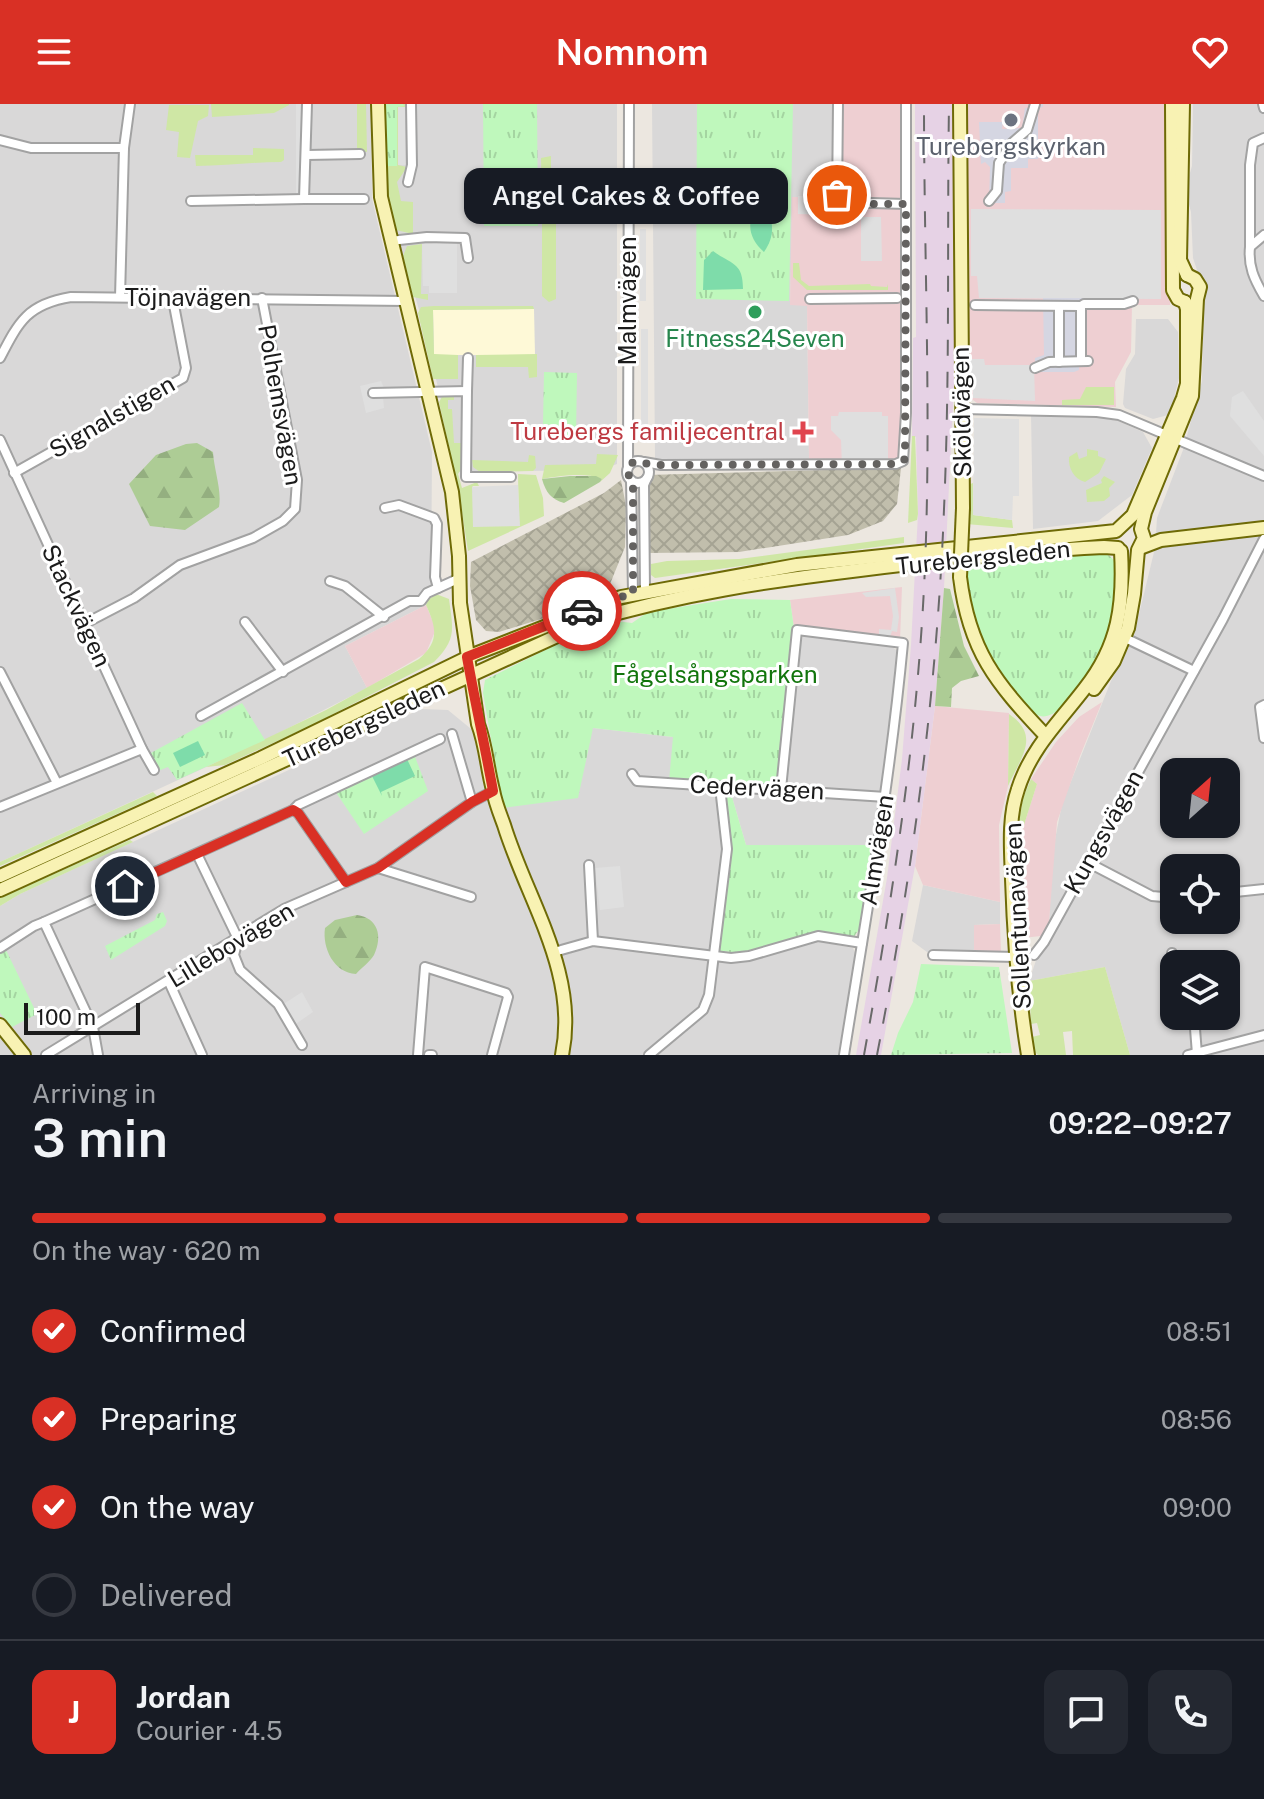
<!DOCTYPE html>
<meta charset="utf-8">
<style>
:root{--surface:#171b24;--page:#242831;--text:#f1f3f6;--muted:#9ea1a6;--line:#363941;--accent:#d93025}
body{margin:0;font-family:"Public Sans",sans-serif;background:var(--page);color:var(--text);height:100vh;display:flex;flex-direction:column;font-size:30px;white-space:nowrap}
*{box-sizing:border-box;margin:0}
p{font-size:26px;color:var(--muted)}
.icon{flex:none;width:44px;height:44px;fill:none;stroke:currentColor;stroke-width:2;stroke-linecap:round;stroke-linejoin:round}
.map{position:relative;height:951px;overflow:hidden}
.panel{display:flex;flex-direction:column;background:var(--surface);flex:1}
.panel>*{flex:none}
.needle{width:52px;rotate:27deg}
.fabs{position:absolute;left:1160px;top:654px;display:grid;gap:16px}
.fabs a{display:grid;place-items:center;width:80px;height:80px;border-radius:16px;background:var(--surface);box-shadow:0 2px 6px #0004;font-size:40px}
.scale{position:absolute;left:24px;bottom:20px;width:116px;box-sizing:border-box;padding-left:8px;border:4px solid #1b1b1b;border-top:0;font-size:22px;line-height:28px;white-space:nowrap;color:#1b1b1b;-webkit-text-stroke:6px #fff;paint-order:stroke}
.pin{position:absolute;display:grid;place-items:center;width:68px;height:68px;color:#fff;margin:-34px;border:4px solid #fff;border-radius:50%;box-shadow:0 2px 8px #0007}
.courier{position:absolute;display:grid;place-items:center;width:80px;height:80px;margin:-40px;border:6px solid #d93025;border-radius:50%;background:#fff;color:#222;box-shadow:0 2px 10px #0007}
.bubble{position:absolute;height:56px;border-radius:16px;background:var(--surface);box-shadow:0 2px 6px #0004;font-size:26px;font-weight:600;line-height:56px;text-align:center}
.summary em{font-style:normal;font-weight:600}
.summary div{display:flex;flex-direction:column-reverse}
.summary{display:flex;align-items:center;justify-content:space-between;height:136px;padding:0 32px}
h1{font-size:52px;font-weight:600;line-height:60px}
.bar{display:grid;grid-template-columns:repeat(4,1fr);gap:12px 8px;align-content:center;height:96px;padding:0 32px}
.bar i{height:10px;border-radius:6px;background:var(--line)}
.bar .on{background:var(--accent)}
.bar p{grid-column:span 4}
.line{display:flex;align-items:center;gap:20px;padding:0 32px;border-top:2px solid var(--line)}
.line div{flex:1}
.round{display:grid;place-items:center;flex:none;width:84px;height:84px;border-radius:16px;background:var(--page)}
ol{padding:0 32px;list-style:none}
li{display:flex;align-items:center;gap:24px;height:88px}
li p{margin-inline-start:auto}
li .icon{padding:8px;border-radius:50%;background:var(--accent);color:#fff;stroke-width:4}
li:last-child{color:var(--muted)}
li i{width:44px;height:44px;border:4px solid var(--line);border-radius:50%}
header{display:flex;justify-content:space-between;align-items:center;height:104px;padding:0 32px;background:var(--accent);color:#fff;font-size:36px;font-weight:600}
.map>svg:first-child{display:block}
.residential{fill:#d9d8d8;fill-rule:evenodd}
.commercial{fill:#eecfd2}
.education{fill:#fef9d7}
.railway{fill:#e6d2e5}
.construction{fill:url(#construction-cross-hatch)}
.grass{fill:#cfe7a5}
.forest{fill:url(#forest-firs)}
.park{fill:url(#park-tufts)}
.pitch{fill:#7edcaa}
.parking{fill:#dfdfdf}
.plaza{fill:#d5d6e2}
.lines{fill:none;stroke-linecap:round;stroke-linejoin:round}
.street-casing{stroke:#a2a2a2;stroke-width:12}
.secondary-casing{stroke:#6e6a06;stroke-width:16}
.street{stroke:#fff;stroke-width:8}
.secondary{stroke:#f8f2b3;stroke-width:12}
.rail{stroke:#696969;stroke-width:2;stroke-dasharray:16 16;stroke-linecap:butt}
.secondary-bridge-casing{stroke:#6e6a06;stroke-width:16;stroke-linecap:butt}
.secondary-bridge{stroke:#f8f2b3;stroke-width:12}
.done{stroke:#646260;stroke-width:8;stroke-dasharray:0 14.4}
.route{stroke:#d93025;stroke-width:10}
.worship-dot{fill:#6b7280;stroke:#fff;stroke-width:3}
.leisure-dot{fill:#2e9e5b;stroke:#fff;stroke-width:3}
.health-dot{fill:#e0444e;stroke:#fff;stroke-width:3}
.labels{text-anchor:middle;stroke-width:6;stroke-linejoin:round;paint-order:stroke}
.worship-label{font-size:24px;fill:#5b616d;stroke:#fff}
.street-label{font-size:24px;fill:#1b1b1b;stroke:#fff}
.leisure-label{font-size:24px;fill:#27864d;stroke:#fff}
.health-label{font-size:24px;fill:#be3a42;stroke:#fff;text-anchor:end}
.park-label{font-size:24px;fill:#12750c;stroke:#fff}
</style>
<header><svg class="icon" aria-label="menu" viewBox="0 0 24 24"><path d="M4 6h16M4 12h16M4 18h16"/></svg>Nomnom<svg class="icon" aria-label="heart" viewBox="0 0 24 24"><path d="M12 20l-8-8c-3-5 5-10 8-4 3-6 11-1 8 4z"/></svg></header>
<div class="map">
<svg width="1264" height="951" viewBox="0 0 1264 951">
<defs>
<pattern id="construction-cross-hatch" width="8" height="8" patternUnits="userSpaceOnUse" patternTransform="scale(2)"><rect width="8" height="8" fill="#c1beac"/><path d="M0 0l8 8M0 8l8-8" fill="none" stroke="#a5a393"/></pattern>
<pattern id="forest-firs" width="22" height="20" patternUnits="userSpaceOnUse" patternTransform="scale(2)"><rect width="22" height="20" fill="#adcc95"/><path d="M5 1l3.5 6h-7zM16 11l3.5 6h-7z" fill="#94af80"/></pattern>
<pattern id="park-tufts" width="24" height="20" patternUnits="userSpaceOnUse" patternTransform="scale(2)"><rect width="24" height="20" fill="#bff8bc"/><path d="M3 7l-1-3M5 7V3M7 7l1-3M15 17l-1-3M17 17v-4M19 17l1-3" fill="none" stroke="#a4d4a1"/></pattern>
</defs>
<rect width="100%" height="100%" fill="#ece7e0"/>
<g class="residential">
<polygon points="0,0 371,0 372,95 432,348 431,493 426,501 345,542 367,584 265,636 0,758"/>
<polygon points="384,0 617,0 617,360 600,366 458,368 422,216 393,117"/>
<polygon points="652,0 833,0 833,94 793,93 790,201 807,201 809,355 655,355"/>
<path d="M1193,0H1264V951H1130L1105,863L1029,877L1049,818L1053,746L1062,700L1111,577L1133,535L1155,444L1157,414L1183,346L1202,277L1204,187L1193,154L1191,108L1185,86L1192,62ZM1174,668H1226V720H1174ZM1174,764H1226V816H1174ZM1174,860H1226V912H1174Z"/>
<polygon points="1136,215 1168,215 1178,228 1179,274 1173,298 1168,311 1153,315 1125,304 1123,300 1126,265 1135,250"/>
<polygon points="1031,309 1092,312 1118,317 1143,328 1152,344 1132,391 1098,417 1033,425"/>
<polygon points="806,530 889,541 898,547 892,623 876,741 746,741 730,686 785,689 799,539 801,533"/>
<polygon points="421,605 448,606 476,629 493,704 593,624 673,633 716,685 725,746 710,857 751,857 765,850 806,838 817,837 853,844 856,851 838,951 0,951 0,802 20,790"/>
<polygon points="923,781 1000,798 1000,820 974,821 974,850 927,848 912,837"/>
</g>
<g class="commercial">
<polygon points="833,0 902,0 900,356 809,355 807,202 790,201 792,93 833,93"/>
<polygon points="963,0 1171,0 1170,201 1132,201 1131,248 1115,278 1116,303 977,299 969,293"/>
<polygon points="902,483 900,537 794,524 790,496"/>
<polygon points="426,501 436,525 426,549 367,584 345,542"/>
<polygon points="1102,598 1080,652 1057,718 1049,818 1041,832 1022,834 1017,727 1023,724 1037,680 1031,675 1056,638 1079,613"/>
<polygon points="935,602 1009,609 1008,682 999,721 1000,798 923,781 915,762"/>
<polygon points="1000,820 1001,849 974,850 974,821"/>
</g>
<polygon class="education" points="534,205 535,251 434,251 433,206"/>
<polygon class="railway" points="915,0 955,0 954,280 944,484 935,602 915,762 881,951 856,951 887,774 902,655 911,541 918,410 916,333 912,332 913,234 916,233"/>
<g class="construction">
<polygon points="901,364 897,400 883,417 848,431 739,448 647,449 647,371"/>
<polygon points="621,376 626,402 625,443 610,480 554,511 499,528 486,527 476,516 470,482 471,458 604,389"/>
</g>
<g class="grass">
<polygon points="211,0 289,0 289,1 274,9 212,13"/>
<polygon points="357,0 366,0 367,48 357,47"/>
<polygon points="382,0 405,0 405,3 398,3 398,61 407,63 397,78 401,97 413,98 413,130 396,126 387,98"/>
<polygon points="169,1 209,1 208,12 198,17 190,54 177,53 179,28 166,26"/>
<path d="M253,44L284,45V56L281,58C252,58 225,62 196,62L195,51H253Z"/>
<polygon points="551,52 551,105 542,106 541,54"/>
<polygon points="556,108 556,195 549,198 542,192 542,110"/>
<polygon points="422,140 421,190 428,190 428,196 413,193 403,152 407,142"/>
<polygon points="793,159 799,159 801,176 809,182 870,180 871,182 887,183 888,180 888,186 807,186 793,173"/>
<polygon points="434,202 533,202 534,205 433,206 434,250 458,251 458,275 433,275 418,209 421,203"/>
<polygon points="537,250 537,273 529,274 528,263 476,263 476,251"/>
<polygon points="1086,283 1114,283 1114,301 1062,301 1062,296 1080,295"/>
<polygon points="454,292 454,296 448,296 448,305 452,305 454,339 463,339 462,364 458,370 462,384 477,378 479,382 472,382 519,422 518,370 536,371 543,394 544,412 468,447 459,389 439,298 442,293"/>
<polygon points="912,332 915,332 918,410 917,416 908,419"/>
<path d="M1087,345L1098,347V352L1106,355L1099,369L1085,378C1074,375 1068,364 1069,353L1077,348L1079,355L1087,352Z"/>
<path d="M597,350L618,351L610,369L600,378L602,375C585,368 560,372 542,375L545,361L596,360Z"/>
<polygon points="529,351 535,352 536,364 533,367 480,368 473,363 472,356 528,358"/>
<polygon points="1104,372 1115,378 1109,384 1110,392 1104,397 1087,398 1086,386 1102,379 1101,376"/>
<polygon points="973,379 973,411 1012,416 1013,424 966,420 968,381"/>
<polygon points="904,433 904,439 655,474 651,471 651,460 667,457 739,455"/>
<path d="M436,490L449,495C453,525 457,535 434,558L308,623L225,661L206,663L326,606L419,555C440,537 436,523 426,501L428,496Z"/>
<path d="M1009,610C1041,632 1021,653 1008,682Z"/>
<polygon points="1031,675 1037,680 1023,724 1017,727 1023,694"/>
<polygon points="153,688 157,692 0,762 0,758"/>
<polygon points="130,736 133,738 20,790 0,802 0,794"/>
<polygon points="1105,863 1130,951 1073,951 1072,927 1063,928 1066,951 1038,951 1034,947 1032,933 1040,931 1037,919 1031,920 1029,877"/>
</g>
<g class="forest">
<path d="M197,339L213,348C214,366 222,386 219,403L185,426L150,422L129,380L156,351L186,340Z"/>
<path d="M570,372H596L602,375L600,378L564,399C551,395 546,389 542,375Z"/>
<polygon points="944,484 950,485 964,542 979,572 961,577 952,584 951,603 935,602"/>
<path d="M357,811C378,814 383,832 374,851C370,858 361,864 356,870C334,869 322,844 325,824L335,816Z"/>
</g>
<g class="park">
<polygon points="386,0 403,0 404,2 397,3 397,62 386,62"/>
<polygon points="483,0 537,0 538,122 484,122"/>
<polygon points="697,0 793,0 789,197 696,195"/>
<polygon points="544,268 577,269 576,333 566,333 561,323 543,320"/>
<path d="M1100,448L1110,452L1116,459C1117,483 1117,509 1109,532C1102,552 1065,618 1040,612C1018,607 978,539 973,518C968,498 966,478 966,457Z"/>
<polygon points="731,495 790,496 794,524 778,682 773,684 669,677 673,633 593,624 578,694 503,704 483,589 485,576 592,523 616,517 632,519 648,508"/>
<polygon points="242,599 265,636 177,676 168,663 158,667 149,650"/>
<polygon points="414,650 428,687 364,730 335,687"/>
<polygon points="722,685 730,686 746,741 876,741 860,824 853,834 820,828 744,849 719,847 730,746"/>
<polygon points="163,808 167,817 165,822 111,856 105,842 155,816 157,810"/>
<polygon points="5,844 37,910 12,923 0,909 0,847"/>
<polygon points="921,860 999,863 1012,949 891,951 898,929 913,898"/>
</g>
<g class="pitch">
<path d="M762,97C774,116 776,130 764,148C747,133 745,114 762,97Z"/>
<path d="M713,147C732,161 743,158 743,185L703,186L704,156Z"/>
<polygon points="198,637 205,651 180,663 173,649"/>
<polygon points="407,655 415,672 381,688 382,692 372,672"/>
</g>
<g class="parking">
<rect x="296" y="0" width="8" height="92"/>
<rect x="398" y="3" width="7" height="58"/>
<polygon points="798,92 827,92 827,111 798,110"/>
<polygon points="971,105 1161,106 1161,195 979,194 977,172 971,172"/>
<polygon points="861,113 881,113 882,157 861,157"/>
<rect x="640" y="125" width="6" height="72"/>
<polygon points="457,139 457,189 429,189 429,182 423,182 422,140"/>
<rect x="641" y="225" width="7" height="97"/>
<polygon points="970,255 984,255 985,261 1034,261 1035,297 973,294 973,270 970,269"/>
<polygon points="381,277 386,289 383,293 384,304 366,309 360,282"/>
<polygon points="1243,287 1264,317 1264,352 1230,312 1232,293"/>
<polygon points="839,308 882,308 882,312 888,312 888,355 883,355 882,364 842,363 841,336 831,326 831,312 838,312"/>
<polygon points="974,314 1019,315 1019,392 1013,392 1012,416 973,411"/>
<polygon points="518,381 520,422 473,423 472,383"/>
<polygon points="895,484 899,513 897,528 892,527 890,533 879,531 879,525 891,526 893,512 890,492 866,493 862,489"/>
<polygon points="620,762 624,803 600,806 595,764"/>
<polygon points="302,888 313,908 293,922 282,901"/>
</g>
<g class="plaza">
<polygon points="1030,0 1043,0 1043,3 1038,4 1038,55 1028,55 1028,64 1011,64 1011,87 1005,88 1005,99 989,99 990,63 985,58 981,60 979,18 1003,18 1002,25 1022,24 1025,4 1030,4"/>
<polygon points="1043,194 1089,194 1089,201 1084,201 1083,246 1088,262 1079,262 1079,266 1074,268 1035,268 1035,254 1044,251"/>
</g>
<g class="lines">
<defs>
<g id="street">
<polyline points="307,0 304,95 364,95"/>
<polyline points="838,0 837,98 906,100"/>
<polyline points="1263,0 1264,4"/>
<polyline points="0,36 31,44 124,44"/>
<polyline points="307,51 360,50"/>
<polyline points="408,78 412,61 411,0"/>
<polyline points="191,97 304,95"/>
<polyline points="989,97 997,87 999,59 1012,39 1027,26 1035,0"/>
<path d="M1264,131L1250,143C1248,162 1254,175 1264,192"/>
<polyline points="390,137 427,133 465,134 468,154"/>
<polyline points="1250,143 1250,61 1253,39 1264,34"/>
<polyline points="120,193 124,44 130,0"/>
<polyline points="810,195 897,194"/>
<polyline points="975,201 1081,202 1084,200 1124,200 1133,197"/>
<polyline points="1081,202 1081,257"/>
<polyline points="1059,203 1059,258"/>
<path d="M0,254C19,217 28,200 71,193L406,197"/>
<polyline points="1035,264 1049,258 1088,257"/>
<polyline points="467,287 468,254"/>
<polyline points="373,289 467,287 466,373 511,373"/>
<polyline points="963,305 1097,308 1119,311 1264,372"/>
<polyline points="0,336 142,645 154,666"/>
<circle cx="638" cy="368" r="11"/>
<polyline points="644,358 661,361 896,360 903,357 906,309 906,0"/>
<polyline points="628,363 629,0"/>
<polyline points="14,369 183,274 186,264 173,196"/>
<polyline points="631,376 633,489"/>
<polyline points="385,404 399,401 434,414 437,420 435,473 438,484"/>
<polyline points="330,477 345,482 384,513"/>
<polyline points="645,486 644,381 647,374"/>
<polyline points="245,518 283,568"/>
<polyline points="84,520 134,494 180,461 253,434 283,417 295,405 297,376 262,194"/>
<polyline points="1123,533 1194,567"/>
<polyline points="0,568 57,679"/>
<polyline points="1264,601 1260,603 1264,634"/>
<polyline points="201,612 409,497 421,497 427,489 460,474"/>
<polyline points="452,630 472,698"/>
<polyline points="632,670 637,677 886,693"/>
<path d="M781,685L797,526L903,539C890,679 866,813 844,951"/>
<polyline points="0,703 142,645"/>
<polyline points="293,706 298,709 346,778"/>
<polyline points="197,750 238,835 234,851 240,866 278,900 302,941"/>
<polyline points="1087,758 1152,792 1174,794"/>
<polyline points="589,761 593,837"/>
<polyline points="378,764 471,793"/>
<polyline points="1226,789 1264,785"/>
<polyline points="0,844 34,822 44,818"/>
<polyline points="554,848 593,837 731,854 749,852 818,832 862,839"/>
<polyline points="1172,849 1176,860"/>
<polyline points="933,851 1015,853"/>
<polyline points="1034,851 1044,838 1223,515 1264,435"/>
<polyline points="169,878 202,951"/>
<polyline points="1194,912 1197,950"/>
<polyline points="46,951 284,805 378,764 472,698 493,687"/>
<polyline points="98,951 93,923 44,818 293,706 298,701 440,635"/>
<polyline points="418,951 425,863 506,889 508,893 492,951"/>
<polyline points="429,951 432,951"/>
<polyline points="649,951 703,906 709,891 727,745 720,683"/>
<polyline points="1188,951 1264,931"/>
</g>
<g id="secondary">
<path d="M378,0L381,93L452,388L459,452L460,499L478,620C486,641 487,664 493,686C495,698 500,710 504,721C527,796 579,869 562,951"/>
<polyline points="960,0 963,404"/>
<polyline points="1172,0 1173,186 1178,195 1185,198"/>
<polyline points="1183,0 1180,156 1187,171"/>
<polyline points="1140,444 1161,436 1264,424"/>
<path d="M960,473C969,547 996,579 1045,631"/>
<polyline points="1094,585 1114,557 1128,524 1134,490 1138,446 1144,434 1141,425 1145,408 1192,292 1197,195 1200,183 1195,175 1187,171"/>
<polyline points="0,772 261,654 475,550 621,493 797,461 1116,427 1133,411 1183,294 1187,280 1187,205 1185,198"/>
<path d="M0,786L590,517C679,490 769,477 860,466C942,456 1022,447 1104,443L1118,444"/>
<polyline points="0,921 24,951"/>
<path d="M1028,951C1018,890 1014,837 1012,775C1011,745 1008,714 1018,685C1031,644 1060,617 1085,584C1119,541 1124,500 1121,447"/>
</g>
</defs>
<use href="#street" class="street-casing"/>
<use href="#secondary" class="secondary-casing"/>
<use href="#street" class="street"/>
<use href="#secondary" class="secondary"/>
<g class="rail">
<path d="M864,951C892,796 916,641 924,484C932,323 924,161 924,0"/>
<path d="M877,951C912,772 937,588 944,405C950,270 947,135 949,0"/>
</g>
<defs>
<polyline id="secondary-bridge" points="960,473 963,404"/>
</defs>
<use href="#secondary-bridge" class="secondary-bridge-casing"/>
<use href="#secondary-bridge" class="secondary-bridge"/>
</g>
<g class="lines">
<polyline class="done" points="582,507 633,489 633,381 627,367 633,358 661,361 896,360 905,355 906,100 839,100 837,91"/>
<path class="route" d="M125,782L293,706L298,709L346,778L378,764L472,698L493,687C485,642 475,598 467,553L582,507"/>
</g>
<circle class="worship-dot" cx="1011" cy="16" r="8"/>
<circle class="leisure-dot" cx="755" cy="208" r="8"/>
<path class="health-dot" d="M799 316h8v8h8v8h-8v8h-8v-8h-8v-8h8z"/>
<g class="labels">
<g class="worship-label">
<text x="1011" y="51">Turebergskyrkan</text>
</g>
<g class="street-label">
<text x="188" y="202">Töjnavägen</text>
<text transform="translate(628 197) rotate(-90)" y="8">Malmvägen</text>
<text transform="translate(280 301) rotate(80)" y="8">Polhemsvägen</text>
<text transform="translate(962 308) rotate(-91)" y="8">Sköldvägen</text>
<text transform="translate(112 313) rotate(-30)" y="8">Signalstigen</text>
<text transform="translate(983 454) rotate(-6)" y="8">Turebergsleden</text>
<text transform="translate(76 502) rotate(65)" y="8">Stackvägen</text>
<text transform="translate(364 620) rotate(-25)" y="8">Turebergsleden</text>
<text transform="translate(757 684) rotate(3)" y="8">Cedervägen</text>
<text transform="translate(1104 728) rotate(-61)" y="8">Kungsvägen</text>
<text transform="translate(877 746) rotate(-81)" y="8">Almvägen</text>
<text transform="translate(1018 812) rotate(-93)" y="8">Sollentunavägen</text>
<text transform="translate(231 841) rotate(-31)" y="8">Lillebovägen</text>
</g>
<g class="leisure-label">
<text x="755" y="243">Fitness24Seven</text>
</g>
<g class="health-label">
<text x="785" y="336">Turebergs familjecentral</text>
</g>
<g class="park-label">
<text x="715" y="579">Fågelsångsparken</text>
</g>
</g>
</svg>
<div class="fabs">
<a><svg class="needle" viewBox="-14 -14 28 28"><path d="M0-13l5 13h-10z" fill="#e53935"/><path d="M0 13l5-13h-10z" fill="#9ea1a6"/></svg></a>
<a><svg class="icon" aria-label="locate" viewBox="0 0 24 24"><circle cx="12" cy="12" r="6"/><path d="M12 2v4M12 18v4M2 12h4M18 12h4"/></svg></a>
<a><svg class="icon" aria-label="layers" viewBox="0 0 24 24"><path d="M12 4l9 5-9 5-9-5zM3 14l9 5 9-5"/></svg></a>
</div>
<div class="scale">100 m</div>
<div class="pin" style="left:837px;top:91px;background:#ea580c"><svg class="icon" aria-label="bag" viewBox="0 0 24 24"><path d="M5 8h14l-1 12H6zM9 8a3 3 0 0 1 6 0"/></svg></div>
<div class="pin" style="left:125px;top:782px;background:#1f2937"><svg class="icon" aria-label="home" viewBox="0 0 24 24"><path d="M3 11l9-7 9 7M6 9v11h12V9"/></svg></div>
<div class="courier" style="left:582px;top:507px"><svg class="icon" aria-label="car" viewBox="0 0 24 24"><path d="M5 17H2v-5l4-1 3-4h7l3 4 3 1v5h-3M9 17h6M6 11h13"/><circle cx="7" cy="17" r="2"/><circle cx="17" cy="17" r="2"/></svg></div>
<div class="bubble" style="left:464px;top:64px;width:324px">Angel Cakes &amp; Coffee</div>
</div>
<section class="panel">
<div class="summary"><div><h1>3 min</h1><p>Arriving in</p></div><em>09:22–09:27</em></div>
<div class="bar"><i class="on"></i><i class="on"></i><i class="on"></i><i></i><p>On the way · 620 m</p></div>
<ol>
<li><svg class="icon" aria-label="check" viewBox="0 0 24 24"><path d="M5 12l5 5 9-10"/></svg>Confirmed<p>08:51</p></li>
<li><svg class="icon" aria-label="check" viewBox="0 0 24 24"><path d="M5 12l5 5 9-10"/></svg>Preparing<p>08:56</p></li>
<li><svg class="icon" aria-label="check" viewBox="0 0 24 24"><path d="M5 12l5 5 9-10"/></svg>On the way<p>09:00</p></li>
<li><i></i>Delivered</li>
</ol>
<div class="line" style="height:144px"><b class="round" style="background:var(--accent);color:#fff">J</b><div><b>Jordan</b><p>Courier · 4.5</p></div><a class="round"><svg class="icon" aria-label="chat" viewBox="0 0 24 24"><path d="M4 5h16v11H9l-5 4z"/></svg></a><a class="round"><svg class="icon" aria-label="phone" viewBox="0 0 24 24"><path d="M5 4h4l2 5-3 2q2 4 5 5l2-3 5 2v4C11 20 4 13 5 4z"/></svg></a></div>
</section>
